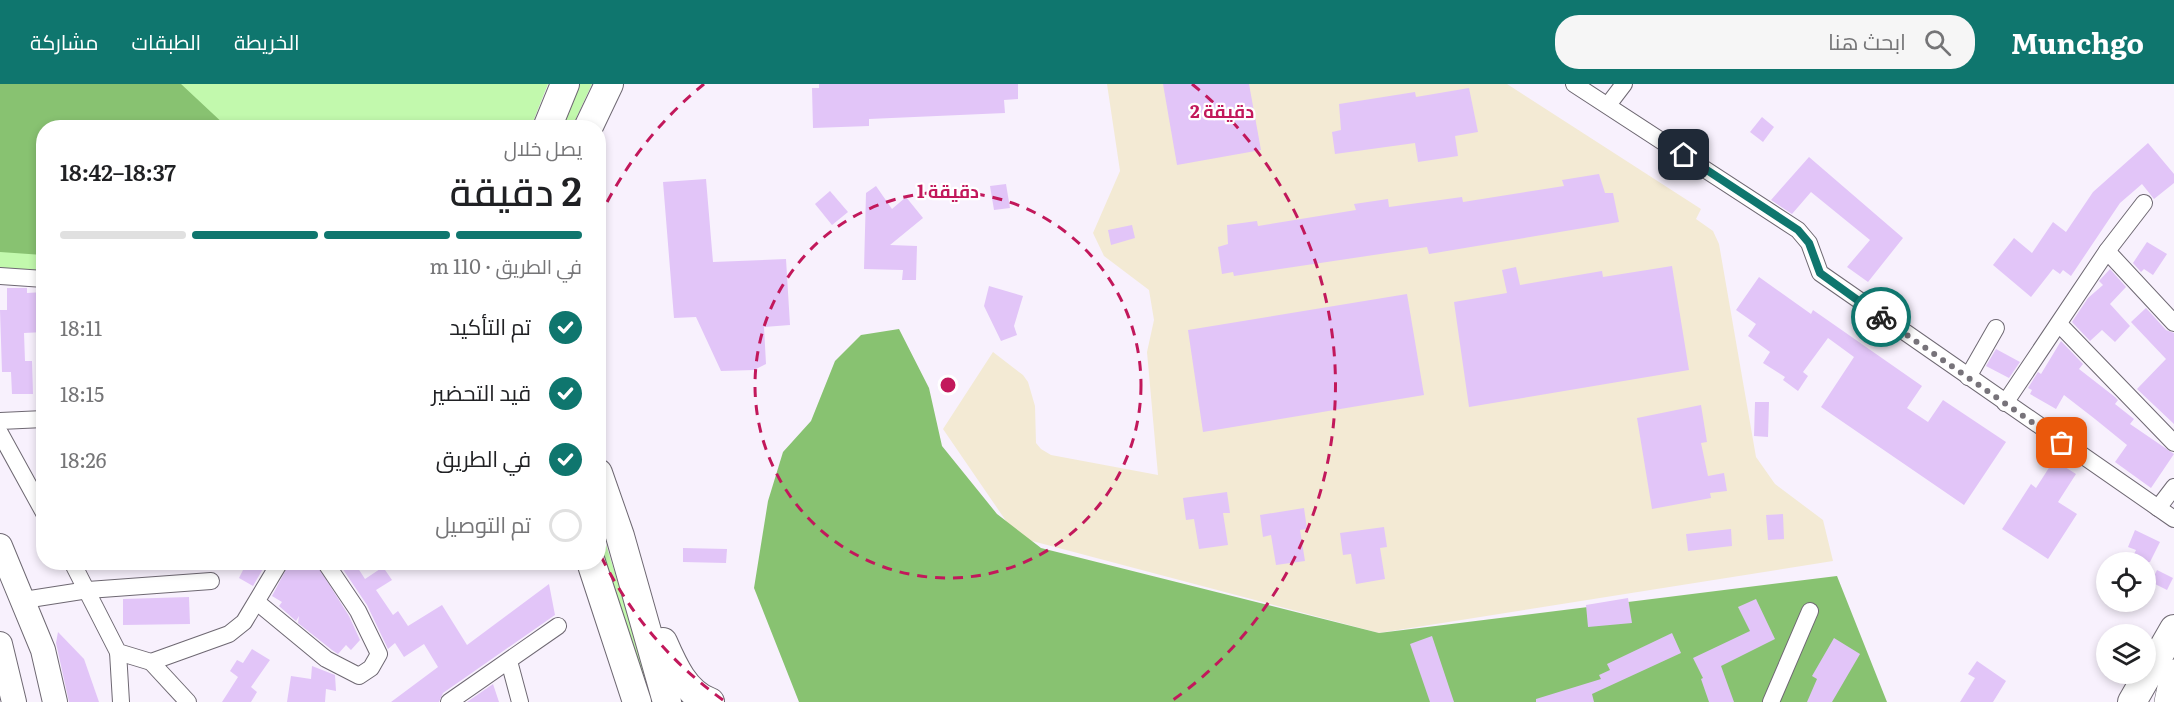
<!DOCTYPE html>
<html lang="ar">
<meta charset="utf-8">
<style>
:root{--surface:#fff;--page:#f6f6f6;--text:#202124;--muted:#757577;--line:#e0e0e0;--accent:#0f766e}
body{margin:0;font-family:Literata,Cairo,serif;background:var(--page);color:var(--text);direction:rtl;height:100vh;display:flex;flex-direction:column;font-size:22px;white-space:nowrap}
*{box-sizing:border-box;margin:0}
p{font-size:20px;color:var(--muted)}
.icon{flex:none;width:33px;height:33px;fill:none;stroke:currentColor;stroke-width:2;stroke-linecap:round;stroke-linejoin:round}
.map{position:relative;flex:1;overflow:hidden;direction:ltr}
.drawer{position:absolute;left:36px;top:36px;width:570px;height:450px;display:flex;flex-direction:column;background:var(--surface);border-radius:24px;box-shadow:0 3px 9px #0003;direction:rtl}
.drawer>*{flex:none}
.fabs{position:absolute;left:2096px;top:468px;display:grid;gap:12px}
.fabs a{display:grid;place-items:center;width:60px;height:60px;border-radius:50%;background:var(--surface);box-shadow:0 3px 9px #0003;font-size:30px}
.pin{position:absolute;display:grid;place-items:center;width:51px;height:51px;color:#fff;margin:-26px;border-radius:12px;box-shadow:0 3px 9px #0006}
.courier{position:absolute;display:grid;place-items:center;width:60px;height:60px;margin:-30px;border:4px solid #0f766e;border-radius:50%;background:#fff;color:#222;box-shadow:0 2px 8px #0007}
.overview em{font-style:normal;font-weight:600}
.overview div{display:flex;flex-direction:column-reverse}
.overview{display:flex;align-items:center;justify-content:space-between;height:102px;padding:0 24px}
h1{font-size:39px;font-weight:600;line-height:45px}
.bar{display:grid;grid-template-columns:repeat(4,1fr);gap:9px 6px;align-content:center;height:72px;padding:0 24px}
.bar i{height:8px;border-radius:4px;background:var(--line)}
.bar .on{background:var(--accent)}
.bar p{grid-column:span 4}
ol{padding:0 24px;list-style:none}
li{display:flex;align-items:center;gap:18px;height:66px}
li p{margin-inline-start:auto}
li .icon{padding:6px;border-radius:50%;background:var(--accent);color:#fff;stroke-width:4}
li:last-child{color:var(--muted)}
li i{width:33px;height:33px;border:3px solid var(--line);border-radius:50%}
header{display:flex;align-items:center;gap:36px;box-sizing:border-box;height:84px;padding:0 30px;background:var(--accent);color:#fff}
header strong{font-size:28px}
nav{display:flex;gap:33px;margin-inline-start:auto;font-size:21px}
.search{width:420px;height:54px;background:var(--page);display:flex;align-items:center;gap:15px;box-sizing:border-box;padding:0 21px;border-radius:24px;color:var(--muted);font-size:22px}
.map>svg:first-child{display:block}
.medical{fill:#f3ead4}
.green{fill:#c2f9ad}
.forest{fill:#88c271}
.building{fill:#e2c5f8}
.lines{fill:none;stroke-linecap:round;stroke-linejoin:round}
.minor-casing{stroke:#6e6872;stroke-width:18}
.secondary-casing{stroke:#6e6872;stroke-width:26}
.primary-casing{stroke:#6e6872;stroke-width:28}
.trunk-casing{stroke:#6e6872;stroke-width:30}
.minor{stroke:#fff;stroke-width:16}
.secondary{stroke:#fff;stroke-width:24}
.primary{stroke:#fff;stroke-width:27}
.trunk{stroke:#fff;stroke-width:28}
.done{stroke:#77737a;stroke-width:6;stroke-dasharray:0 10.8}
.route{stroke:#0f766e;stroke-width:8}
.ring{fill:none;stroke:#c2185b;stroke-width:3;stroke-dasharray:10 8}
.centre{fill:#c2185b;stroke:#fff;stroke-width:3}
.ring-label{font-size:18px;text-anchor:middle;font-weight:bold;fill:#c2185b;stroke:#fff;stroke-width:4.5;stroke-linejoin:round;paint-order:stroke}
</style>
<header>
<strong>Munchgo</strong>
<div class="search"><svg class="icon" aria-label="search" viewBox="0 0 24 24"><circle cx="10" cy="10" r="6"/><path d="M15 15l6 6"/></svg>ابحث هنا</div>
<nav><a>الخريطة</a><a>الطبقات</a><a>مشاركة</a></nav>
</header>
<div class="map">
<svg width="2174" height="618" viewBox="0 0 2174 618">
<rect width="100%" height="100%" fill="#f8f1fd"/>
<polygon class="medical" points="1107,0 1507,0 1701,125 1696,135 1713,147 1719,160 1756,373 1775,400 1823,436 1833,477 1379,549 1017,453 943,345 993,268 1023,291 1028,298 1035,322 1036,359 1041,365 1051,371 1158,391 1147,268 1154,236 1149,206 1104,172 1093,149 1120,87"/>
<g class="green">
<polygon points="0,0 548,0 531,43 44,44 43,191 0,188"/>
<polygon points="580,0 592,0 572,43 561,44"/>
<polygon points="598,435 648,594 655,618 648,618 599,458"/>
</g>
<g class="forest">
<polygon points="0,0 181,0 227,43 44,44 43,171 0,168"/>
<polygon points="899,245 929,304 942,362 997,430 1041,464 1379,549 1837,492 1887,618 799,618 754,504 768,417 783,368 811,337 835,277 861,251"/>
</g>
<g class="building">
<polygon points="819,0 1018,0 1018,15 1004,16 1005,29 869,35 869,42 813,44 812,4 819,4"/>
<polygon points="1163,0 1249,0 1261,66 1177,81"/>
<polygon points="1469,4 1478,48 1455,52 1458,72 1418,78 1415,59 1335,70 1332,48 1341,46 1339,20 1415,8 1416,13"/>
<polygon points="1762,33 1774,43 1763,58 1750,48"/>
<polygon points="2148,59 2174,90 2174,99 2154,115 2142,100 2120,119 2071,192 2063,186 2060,190 2053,185 2031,213 1993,181 2014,154 2032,169 2053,138 2066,148 2093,108"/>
<polygon points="1809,73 1903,154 1868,198 1847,183 1870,156 1811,108 1792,130 1771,116"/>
<polygon points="1599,90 1605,109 1613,109 1619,138 1429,170 1427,163 1234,192 1233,188 1222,190 1218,163 1228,160 1227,141 1257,137 1258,142 1356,126 1354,120 1388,115 1389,123 1462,113 1463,118 1564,102 1562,96"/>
<polygon points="706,95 713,178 786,175 790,241 764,243 766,280 754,286 721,287 696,233 674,234 663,98"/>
<polygon points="1006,100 1010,124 994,126 990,102"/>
<polygon points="876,102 892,125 906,113 923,134 890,161 917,162 916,196 902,196 903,186 864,185 866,109"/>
<polygon points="830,107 848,128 832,141 815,120"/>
<polygon points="1132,141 1135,154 1111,161 1108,146"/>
<polygon points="2147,158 2167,170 2153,191 2144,185 2141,188 2133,179"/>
<polygon points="1672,182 1689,286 1469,323 1454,218 1507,209 1502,186 1516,183 1520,201 1602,187 1603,193"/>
<polygon points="2110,185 2126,203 2110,220 2130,242 2115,258 2102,246 2090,257 2072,238 2088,214 2103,201 2099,197"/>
<polygon points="1759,193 1811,230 1813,226 1922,302 1907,324 1928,338 1943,316 2006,358 1964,421 1821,323 1854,273 1828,254 1803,288 1808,292 1798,307 1783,296 1785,293 1763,279 1770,268 1748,252 1756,240 1736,226"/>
<polygon points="989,202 1023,212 1014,242 1017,251 1001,257 984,222"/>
<polygon points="7,204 27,204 27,209 44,208 44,248 24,249 25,277 32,277 33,310 12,310 11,288 2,288 0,226 7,226"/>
<polygon points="1407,210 1424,311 1203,348 1188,246"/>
<polygon points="2146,224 2166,246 2174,249 2174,340 2137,305 2166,275 2131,238"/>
<polygon points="2061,257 2083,280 2079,285 2115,313 2118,316 2115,320 2134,335 2130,340 2174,370 2151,404 2115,378 2127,361 2095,335 2064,311 2056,325 2030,310 2032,306 2028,304 2038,288 2041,290"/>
<polygon points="1996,265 2020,278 2009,294 1986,282"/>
<polygon points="1755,318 1769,318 1768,353 1754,352"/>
<polygon points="1701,321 1707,358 1701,359 1708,392 1724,389 1727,407 1710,409 1711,414 1652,425 1637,334"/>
<polygon points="2054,376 2076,390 2058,418 2077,430 2048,475 2002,445 2031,400 2036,404"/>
<polygon points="1227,408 1230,429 1223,429 1228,461 1199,465 1194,435 1186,436 1183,414"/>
<polygon points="1304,424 1307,445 1300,446 1305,477 1276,481 1271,451 1263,453 1260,431"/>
<polygon points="1783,430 1784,455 1768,456 1766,431"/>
<polygon points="1384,443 1387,463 1380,464 1385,495 1356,500 1351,470 1343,471 1340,449"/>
<polygon points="1731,445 1732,462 1688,467 1686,450"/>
<polygon points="2135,446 2160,458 2150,478 2130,478 2136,466 2128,463"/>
<polygon points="683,464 727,465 726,479 683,478"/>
<polygon points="247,478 267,478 253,502 239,494"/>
<polygon points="290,478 315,478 349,532 360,556 351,566 346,561 338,570 332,566 298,539 299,532 296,537 279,522 282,518 272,512"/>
<polygon points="338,478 354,478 365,495 383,483 392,496 376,506 393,531 398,527 408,542 442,521 467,561 549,500 555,531 443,609 439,618 391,618 438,583 424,560 404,573 395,559 388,565 367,521"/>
<polygon points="2157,486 2173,494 2167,506 2151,498"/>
<polygon points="189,513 190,540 123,541 123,515"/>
<polygon points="1628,514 1632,539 1588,543 1586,521"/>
<polygon points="1756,515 1775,555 1721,582 1734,618 1709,618 1701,595 1703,594 1693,574 1750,547 1738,523"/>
<polygon points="58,548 84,575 99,618 69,618 56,559"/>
<polygon points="1672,549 1681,569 1592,610 1594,618 1536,618 1536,615 1601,595 1599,591 1610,586 1607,580"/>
<polygon points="1432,552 1454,618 1430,618 1410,560"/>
<polygon points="1834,554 1860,570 1832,618 1807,618 1817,595 1812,592"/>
<polygon points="252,565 270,576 251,603 257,608 251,618 222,618 238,593 230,587 237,576 243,579"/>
<polygon points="1977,577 2006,597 1993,618 1960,618 1975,594 1968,590"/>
<polygon points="312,582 335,591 336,607 326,605 325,618 287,618 291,592 311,595"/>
<polygon points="493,600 499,618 467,618"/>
</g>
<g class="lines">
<defs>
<g id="minor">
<polyline points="1574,0 1798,146 1809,159 1820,189 2174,435"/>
<polyline points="1608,21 1624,0"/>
<polyline points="2107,167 2174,239"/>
<polyline points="0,192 44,195"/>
<polyline points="2059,240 2174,359"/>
<polyline points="1968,293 1996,244"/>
<polyline points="2005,319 2107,167 2144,119"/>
<polyline points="0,337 44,335"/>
<polyline points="0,349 44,429"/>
<polyline points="2158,424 2174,403"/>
<polyline points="72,478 118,568 151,578 229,550 244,538 280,478"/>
<polyline points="24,516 88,506 211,497"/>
<polyline points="258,519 326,575 359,592 371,584 379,570 358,527 325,478"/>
<polyline points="118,568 121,618"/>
<polyline points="509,577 520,618"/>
<polyline points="151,578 188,618"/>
<polyline points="449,618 558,542"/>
<polyline points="1771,618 1810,527"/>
</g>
<g id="secondary">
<polyline points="0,462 43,566 55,618"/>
<polyline points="0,560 14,618"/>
</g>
<polyline id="primary" points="2168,618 2174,589"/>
<g id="trunk">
<polyline points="547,44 565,0"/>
<polyline points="588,44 609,0"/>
<polyline points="598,389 620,452 667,618"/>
<polyline points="591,478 637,618"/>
<path d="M663,558C673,581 685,609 710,618"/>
<polyline points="2132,618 2174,545"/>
</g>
</defs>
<use href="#minor" class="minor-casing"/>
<use href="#secondary" class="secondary-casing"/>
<use href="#primary" class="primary-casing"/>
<use href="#trunk" class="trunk-casing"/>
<use href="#minor" class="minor"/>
<use href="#secondary" class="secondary"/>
<use href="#primary" class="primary"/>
<use href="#trunk" class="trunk"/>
</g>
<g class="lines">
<polyline class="done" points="1881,233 2062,359"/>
<polyline class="route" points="1684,71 1798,146 1809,159 1820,189 1881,233"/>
</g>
<g class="ring">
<circle cx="948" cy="301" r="193"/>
<path d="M723 616A387 387 0 0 1 599 468M599 134A387 387 0 0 1 704 0M1192 0A387 387 0 0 1 1173 616"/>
</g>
<circle cx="948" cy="301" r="9" class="centre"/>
<g class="ring-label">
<text x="1222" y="34">2 دقيقة</text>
<text x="948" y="114">1 دقيقة</text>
</g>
</svg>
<div class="fabs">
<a><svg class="icon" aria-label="locate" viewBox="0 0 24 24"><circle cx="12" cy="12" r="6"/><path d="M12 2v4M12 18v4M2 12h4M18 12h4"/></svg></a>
<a><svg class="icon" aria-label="layers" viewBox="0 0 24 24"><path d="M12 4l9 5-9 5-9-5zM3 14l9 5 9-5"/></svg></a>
</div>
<div class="pin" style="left:2062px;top:359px;background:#ea580c"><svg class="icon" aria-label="bag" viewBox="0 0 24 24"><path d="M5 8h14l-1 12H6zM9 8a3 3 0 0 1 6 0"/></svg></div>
<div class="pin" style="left:1684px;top:71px;background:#1f2937"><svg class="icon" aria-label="home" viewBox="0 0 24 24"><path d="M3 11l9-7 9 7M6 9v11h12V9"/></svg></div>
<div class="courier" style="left:1881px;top:233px"><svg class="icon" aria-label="bike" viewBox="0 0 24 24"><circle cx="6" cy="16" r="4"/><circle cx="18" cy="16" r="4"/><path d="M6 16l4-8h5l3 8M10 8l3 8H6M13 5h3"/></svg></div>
<section class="drawer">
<div class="overview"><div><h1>2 دقيقة</h1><p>يصل خلال</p></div><em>18:37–18:42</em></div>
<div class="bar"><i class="on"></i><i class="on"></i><i class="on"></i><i></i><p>في الطريق · 110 m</p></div>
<ol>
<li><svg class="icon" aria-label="check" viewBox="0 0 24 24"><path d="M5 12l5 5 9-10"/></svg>تم التأكيد<p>18:11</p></li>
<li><svg class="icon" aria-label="check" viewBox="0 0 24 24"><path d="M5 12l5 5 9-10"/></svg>قيد التحضير<p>18:15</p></li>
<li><svg class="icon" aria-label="check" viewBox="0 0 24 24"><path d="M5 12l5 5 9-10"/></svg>في الطريق<p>18:26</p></li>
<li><i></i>تم التوصيل</li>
</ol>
</section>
</div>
